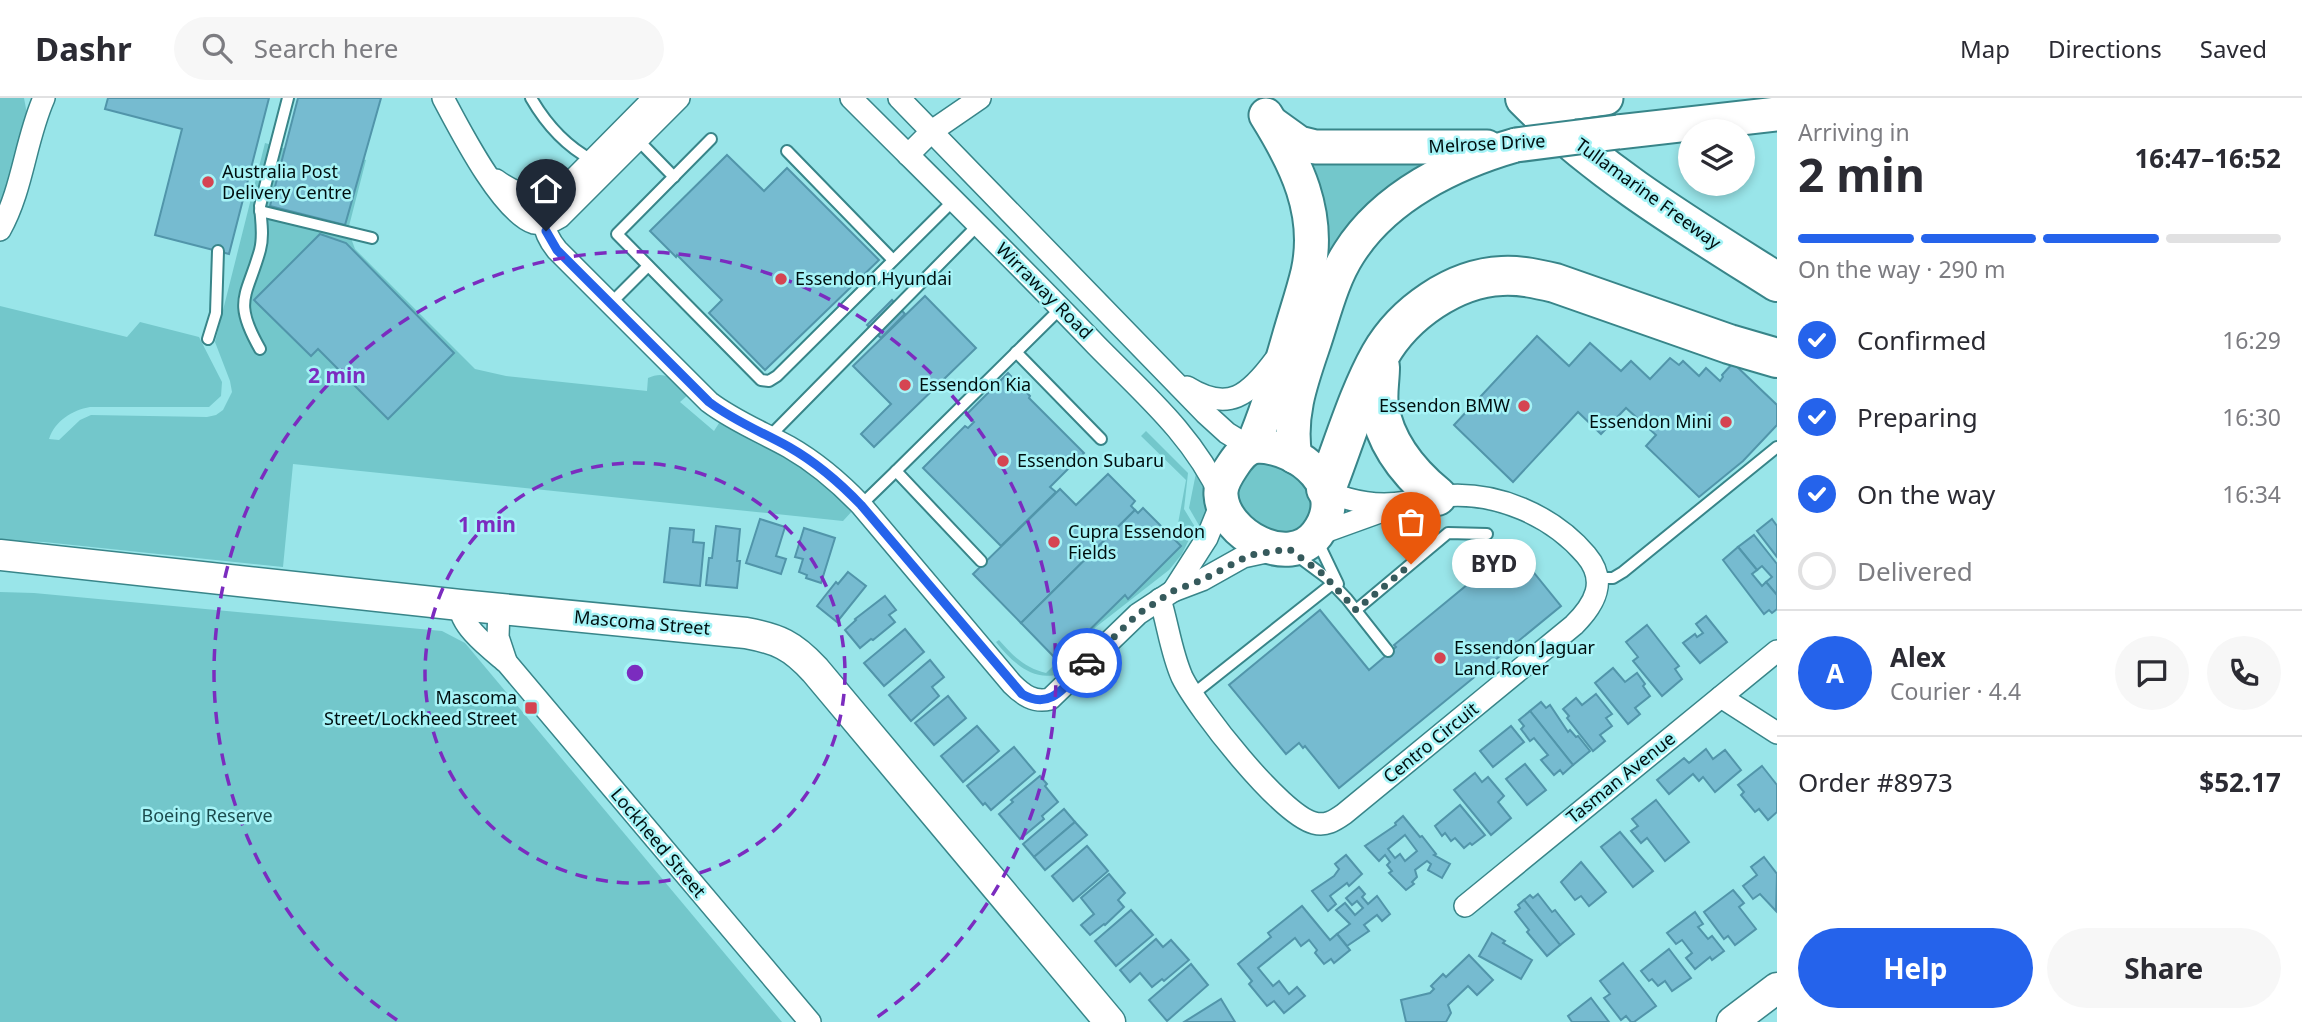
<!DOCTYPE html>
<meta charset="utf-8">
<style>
:root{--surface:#fff;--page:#f7f7f7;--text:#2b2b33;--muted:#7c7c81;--line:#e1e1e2;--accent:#2563eb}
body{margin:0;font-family:"Noto Sans",sans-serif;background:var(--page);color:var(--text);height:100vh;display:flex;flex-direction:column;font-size:26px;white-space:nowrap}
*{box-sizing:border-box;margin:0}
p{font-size:23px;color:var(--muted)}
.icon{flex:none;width:38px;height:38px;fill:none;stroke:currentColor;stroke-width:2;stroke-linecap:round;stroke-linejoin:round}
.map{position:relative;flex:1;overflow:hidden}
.drawer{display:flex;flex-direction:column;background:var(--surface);width:525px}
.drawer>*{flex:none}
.controls{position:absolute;left:1678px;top:21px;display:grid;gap:14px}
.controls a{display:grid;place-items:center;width:77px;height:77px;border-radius:50%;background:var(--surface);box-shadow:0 4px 10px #0003;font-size:35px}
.pin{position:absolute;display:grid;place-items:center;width:60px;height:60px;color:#fff;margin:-72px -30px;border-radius:50% 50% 50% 0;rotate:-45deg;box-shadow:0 0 7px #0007}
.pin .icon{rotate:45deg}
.courier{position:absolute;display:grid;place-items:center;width:70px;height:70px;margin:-35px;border:5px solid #2563eb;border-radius:50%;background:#fff;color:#222;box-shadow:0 2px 9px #0007}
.bubble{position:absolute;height:49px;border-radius:24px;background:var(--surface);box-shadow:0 4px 10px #0003;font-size:23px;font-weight:700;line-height:49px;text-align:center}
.head em{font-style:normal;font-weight:700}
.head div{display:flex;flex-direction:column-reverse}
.head{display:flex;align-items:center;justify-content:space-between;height:119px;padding:0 21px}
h1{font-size:46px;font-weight:700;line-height:52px}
.bar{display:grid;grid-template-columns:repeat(4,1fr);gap:10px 7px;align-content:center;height:84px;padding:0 21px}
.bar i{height:9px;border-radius:5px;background:var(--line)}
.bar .current{background:var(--accent)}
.bar p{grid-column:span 4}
.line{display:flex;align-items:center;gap:18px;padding:0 21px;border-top:2px solid var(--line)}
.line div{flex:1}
.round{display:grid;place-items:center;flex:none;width:74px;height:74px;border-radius:37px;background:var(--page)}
ol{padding:0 21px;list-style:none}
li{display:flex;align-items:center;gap:21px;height:77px}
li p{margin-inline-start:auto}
li .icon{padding:7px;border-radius:50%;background:var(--accent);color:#fff;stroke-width:4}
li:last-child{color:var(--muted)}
li i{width:38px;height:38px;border:4px solid var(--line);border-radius:50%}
.action{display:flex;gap:14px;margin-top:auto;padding:14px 21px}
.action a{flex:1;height:80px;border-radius:42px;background:var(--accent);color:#fff;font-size:28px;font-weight:700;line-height:80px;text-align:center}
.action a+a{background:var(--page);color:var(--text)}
header{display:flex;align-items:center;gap:42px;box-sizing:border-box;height:98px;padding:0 35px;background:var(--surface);border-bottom:2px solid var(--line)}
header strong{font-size:33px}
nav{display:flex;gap:38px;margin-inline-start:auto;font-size:24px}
.search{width:490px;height:63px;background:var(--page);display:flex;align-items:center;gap:18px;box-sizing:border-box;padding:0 24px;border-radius:38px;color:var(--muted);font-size:26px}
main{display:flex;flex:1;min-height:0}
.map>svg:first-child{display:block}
.green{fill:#73c7cb}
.building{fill:#76bbd0;stroke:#5195aa;stroke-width:2;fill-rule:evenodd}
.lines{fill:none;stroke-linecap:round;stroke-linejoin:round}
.lane-casing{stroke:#388589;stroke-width:14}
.street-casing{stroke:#388589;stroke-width:24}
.secondary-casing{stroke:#388589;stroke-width:33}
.primary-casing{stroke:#388589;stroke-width:37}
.highway-casing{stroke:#388589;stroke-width:42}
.lane{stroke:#fff;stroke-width:10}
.street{stroke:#fff;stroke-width:21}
.secondary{stroke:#fff;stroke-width:30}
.primary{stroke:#fff;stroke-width:33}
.highway{stroke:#fff;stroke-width:38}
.primary-bridge-casing{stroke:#388589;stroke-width:37;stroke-linecap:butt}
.primary-bridge{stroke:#fff;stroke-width:33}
.done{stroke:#365a5c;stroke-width:7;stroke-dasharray:0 12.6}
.route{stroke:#2563eb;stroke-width:9}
.ring{fill:none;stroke:#7b2cbf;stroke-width:3.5;stroke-dasharray:12 9}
.poi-dot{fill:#d54552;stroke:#a6f3f6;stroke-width:2.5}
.labels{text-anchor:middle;stroke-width:5;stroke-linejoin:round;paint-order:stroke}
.street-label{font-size:18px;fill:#000f10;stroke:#a6f3f6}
.poi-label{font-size:18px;fill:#000f10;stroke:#a6f3f6;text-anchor:start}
.park-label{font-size:18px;fill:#1b4c4e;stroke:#a6f3f6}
.centre{fill:#7b2cbf;stroke:#a6f3f6;stroke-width:3.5}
.ring-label{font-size:21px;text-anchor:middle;font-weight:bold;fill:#7b2cbf;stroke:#a6f3f6;stroke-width:5;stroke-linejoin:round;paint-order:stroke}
</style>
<header>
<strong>Dashr</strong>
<div class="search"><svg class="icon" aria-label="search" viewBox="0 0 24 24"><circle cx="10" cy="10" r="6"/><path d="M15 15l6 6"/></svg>Search here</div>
<nav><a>Map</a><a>Directions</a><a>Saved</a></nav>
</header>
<main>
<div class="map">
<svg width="1777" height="924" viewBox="0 0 1777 924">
<rect width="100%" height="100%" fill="#99e5e9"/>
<g class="green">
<polygon points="0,0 24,0 27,16 0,113"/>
<path d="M298,42L366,62L348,132L355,151L475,271L506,278L647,293L648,280C667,271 677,284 689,296L680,304L714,333L721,322L810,371L854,411L843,423L293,366L283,469L44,444L0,442V208L127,239L140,224L199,239L222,284L221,298L209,309H90C72,312 55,323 49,341L59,342L80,322L91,317L207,319L216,317L223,312L232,294L230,283L215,244L265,45L294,53Z"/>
<polygon points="1442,62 1319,180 1325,155 1326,106 1313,64"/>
<path d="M1146,333L1188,375L1184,411L1195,429L1182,456L1169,472L1096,529L1057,570L1061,575C1034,586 1011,563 996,544L999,542C1013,558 1025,570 1046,575L1125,497L1128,500L1180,449L1175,442L1186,382L1141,338Z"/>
<polygon points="1263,362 1299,375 1314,403 1305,427 1292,434 1275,435 1247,419 1236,401 1237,381 1252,365"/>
<polygon points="1196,375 1206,394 1209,413 1200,429 1189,410"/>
<polygon points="0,494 34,495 442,533 465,545 782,924 0,924"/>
</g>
<g class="building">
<polygon points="108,0 269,0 229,156 155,137 182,31 105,11"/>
<polygon points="298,0 381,0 345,127 270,108"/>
<polygon points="727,57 764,93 787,70 879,162 765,272 709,215 722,202 677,157 676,159 650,133"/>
<polygon points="320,136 346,145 454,255 388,321 318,251 311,258 254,202"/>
<polygon points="925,198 976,250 874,349 861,336 891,306 853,268"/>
<polygon points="892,202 905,216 881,240 867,227"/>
<polygon points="1537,238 1569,268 1590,245 1621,273 1631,263 1650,281 1670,260 1679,267 1683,263 1699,278 1706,270 1720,283 1723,279 1722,277 1733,265 1777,307 1777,327 1743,363 1699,399 1646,348 1656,337 1626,310 1601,336 1578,314 1513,384 1454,327"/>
<polygon points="1008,275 1030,298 1029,300 1084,355 1050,389 1056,394 1001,448 923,370 965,328 968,330 974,324 966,317"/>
<polygon points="1108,376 1135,403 1131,408 1135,412 1021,525 973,476 1060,391 1076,407"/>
<polygon points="1143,410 1181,448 1128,501 1125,497 1058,563 1021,525 1135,412 1138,415"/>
<polygon points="760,421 785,429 776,458 786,461 781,476 746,465"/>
<polygon points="1772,421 1777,428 1777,459 1757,433"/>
<polygon points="716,428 740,431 737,463 740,463 737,490 706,487 709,460 712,460"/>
<polygon points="670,430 694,432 693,444 704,445 700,488 664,484"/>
<polygon points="804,430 835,440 821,485 806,480 807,477 799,474 803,461 795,459"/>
<polygon points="1754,437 1777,466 1777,497 1766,484 1772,479 1762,468 1757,472 1738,449"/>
<polygon points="1513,449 1561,508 1339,690 1305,648 1303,650 1299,645 1286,656 1229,587 1320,512 1369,572 1396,549 1394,547"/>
<polygon points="1738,449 1757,472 1752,476 1762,488 1766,484 1777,497 1777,511 1772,515 1769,512 1764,516 1723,462"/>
<polygon points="848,474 866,488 837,524 817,508 836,484 838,486"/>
<polygon points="885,498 896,512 889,517 895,524 873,542 871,541 860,550 845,532 856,522 855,521"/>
<polygon points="1706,518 1727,544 1700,565 1683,545 1695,536 1697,539 1703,535 1696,526"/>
<polygon points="1647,527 1679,568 1675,571 1682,581 1662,598 1633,563 1638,559 1626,544"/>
<polygon points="905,531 924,554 884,588 864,565"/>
<polygon points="930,562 944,579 932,589 939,598 911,623 889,597"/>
<polygon points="1613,570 1625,584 1637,575 1645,586 1643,588 1650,598 1635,610 1640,616 1628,626 1595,585"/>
<polygon points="1596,596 1612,616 1606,620 1612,628 1600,637 1605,643 1593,653 1567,620 1569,618 1563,611 1576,600 1582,607"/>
<polygon points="948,598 966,620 934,647 915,625"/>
<polygon points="1541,604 1546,610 1550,607 1568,634 1570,632 1576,639 1578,638 1590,653 1573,667 1530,613"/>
<polygon points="1530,613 1573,667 1563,676 1560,672 1554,677 1541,662 1548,657 1534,640 1530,643 1521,631 1524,628 1519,622"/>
<polygon points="977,628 999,653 963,684 941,658"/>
<polygon points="1511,628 1524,644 1493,669 1480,653"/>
<polygon points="1014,649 1035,674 991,712 985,705 983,707 967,688"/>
<polygon points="1706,651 1713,661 1725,652 1741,672 1715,694 1703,679 1699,683 1693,676 1669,696 1657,682 1684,660 1689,665"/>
<polygon points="1525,666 1546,692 1527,707 1506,681"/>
<polygon points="1762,668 1777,687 1777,714 1768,722 1759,711 1755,714 1741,697 1744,694 1738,687"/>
<polygon points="1475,675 1482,684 1488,679 1504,698 1498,704 1511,720 1491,737 1454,692"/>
<polygon points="1040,678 1047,686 1045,688 1058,704 1042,718 1044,721 1020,741 999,716 1013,704 1011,702"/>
<polygon points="1656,702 1689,744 1665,763 1647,740 1641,745 1631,733 1638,728 1632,721"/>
<polygon points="1460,707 1485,737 1472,747 1470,745 1464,750 1455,740 1451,743 1445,735 1442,738 1435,728"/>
<polygon points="1064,711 1075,724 1034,759 1023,746"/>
<path d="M1403,718L1420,739L1422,738L1436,756L1434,757L1450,766L1442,780L1428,772L1431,766L1427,763L1415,772L1417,779L1412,784L1414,786L1406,792L1389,775L1392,773L1387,767L1390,764L1385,757L1379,763L1365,748L1396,727L1395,725ZM1405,737L1417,753L1405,763L1400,756L1395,760L1388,751Z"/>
<polygon points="1075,724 1087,737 1045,772 1034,759"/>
<polygon points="1620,734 1653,773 1633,789 1601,749"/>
<polygon points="1087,748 1108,773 1073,803 1052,778"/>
<polygon points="1346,757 1362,776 1349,788 1347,785 1330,798 1336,806 1328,813 1312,793 1334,778 1339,771 1335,766"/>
<polygon points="1764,759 1777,776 1776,813 1760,796 1753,801 1743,788 1757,777 1751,769"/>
<polygon points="1581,764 1606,794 1589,808 1581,798 1575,802 1561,784"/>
<polygon points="1109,776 1125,795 1118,802 1124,809 1105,827 1104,826 1090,837 1081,827 1094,816 1081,800"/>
<polygon points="1359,789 1365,796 1362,799 1368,806 1377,798 1390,816 1382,823 1377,817 1364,827 1369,833 1347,848 1337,836 1350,826 1336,812 1345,805 1355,817 1363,810 1357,803 1352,807 1346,800"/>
<polygon points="1733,792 1744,805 1739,809 1756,831 1735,847 1728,838 1724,841 1704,814"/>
<polygon points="1538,796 1552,814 1555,812 1574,836 1560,847 1524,802 1530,797 1533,800"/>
<polygon points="1524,802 1560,847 1547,858 1527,834 1529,832 1515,814 1520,810 1518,807"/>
<polygon points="1302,808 1330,842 1337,836 1350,852 1334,865 1331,861 1324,866 1315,855 1317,852 1309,842 1301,848 1295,840 1258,870 1273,888 1279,883 1289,896 1297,889 1305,898 1284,915 1274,903 1267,908 1249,886 1252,883 1238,866 1271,839 1268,835"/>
<polygon points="1131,812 1153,837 1116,868 1095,843"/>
<polygon points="1695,814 1703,826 1698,829 1708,841 1712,838 1724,853 1712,862 1710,859 1695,871 1686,860 1692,855 1682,842 1676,846 1667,835"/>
<polygon points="1492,835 1505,843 1503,845 1532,862 1521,881 1479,858"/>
<polygon points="1156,841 1163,849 1171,842 1189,862 1164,883 1162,881 1152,889 1140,875 1130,884 1120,872"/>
<polygon points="1669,851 1691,880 1672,893 1665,883 1658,888 1652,881 1649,883 1641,873"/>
<polygon points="1469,857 1493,882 1477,897 1468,888 1448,907 1451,915 1446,924 1406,924 1401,902 1430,895 1434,891 1431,888 1443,876 1446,879"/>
<polygon points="1623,865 1656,908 1634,924 1631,924 1626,918 1621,922 1604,900 1610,896 1600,883"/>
<polygon points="1191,866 1208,887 1167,923 1149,902"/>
<polygon points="1591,900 1609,924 1572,924 1568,918"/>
<polygon points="1221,901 1235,924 1184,924"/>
</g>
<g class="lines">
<defs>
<g id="lane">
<path d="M531,0C546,26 566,48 592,62"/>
<polyline points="711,41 617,136 761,282 769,283 777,278 953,103"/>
<polyline points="638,42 674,79"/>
<polyline points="787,53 893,162"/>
<polyline points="260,113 372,140"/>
<polyline points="610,206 648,168"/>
<polyline points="208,241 216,215 218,153"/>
<path d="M260,251C232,202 247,199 260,152C264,137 261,123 260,108L288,0"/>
<polyline points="1016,254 1101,341"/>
<polyline points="769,339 978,127"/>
<polyline points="861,407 896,373"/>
<polyline points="1316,440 1338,486"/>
<polyline points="1296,457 1327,480 1347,501 1388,553"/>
<polyline points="981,463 896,373 1061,210"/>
<polyline points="1597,480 1613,480 1623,474 1777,349"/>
<polyline points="1356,512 1448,435 1487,436"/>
<polyline points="1192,597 1336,483"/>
</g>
<g id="street">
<path d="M443,0C459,30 502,115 534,125C544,127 552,124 560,119L679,0"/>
<path d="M851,0C933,82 1016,163 1096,247C1142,294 1194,338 1221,399"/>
<polyline points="899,0 1205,315 1227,335 1250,349"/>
<polyline points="908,57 932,33 980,0"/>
<path d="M496,82C520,100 546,105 571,84L654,0"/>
<path d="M554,95C536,110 543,135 557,152L709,304C734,323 762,334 789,349C817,365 839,384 861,407L1012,586C1023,597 1034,605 1050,601L1138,516L1173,493L1202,482L1243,459L1276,452"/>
<path d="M0,132C23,91 25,43 44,0"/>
<path d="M1187,289C1229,315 1249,297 1275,262"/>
<polyline points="1316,437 1388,411"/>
<polyline points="1173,493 1207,440 1222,403"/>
<path d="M1160,501C1168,527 1171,554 1182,579C1197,610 1281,717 1314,725C1326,728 1334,723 1344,716L1574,527C1595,506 1608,483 1586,457C1552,417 1496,393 1443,398C1430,399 1418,402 1406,404C1378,409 1354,404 1327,394"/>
<path d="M460,507C459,528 492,552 507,565L810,924"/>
<polyline points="499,510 498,539 506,563"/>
<polyline points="1721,599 1777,635"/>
<polyline points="1465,808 1777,553"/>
</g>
<g id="secondary">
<path d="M0,457L460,507L746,535C778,541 792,547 815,572L1110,924"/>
<polyline points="1732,924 1777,890"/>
</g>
<g id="primary">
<polyline points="1526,0 1577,4 1606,0"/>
<polyline points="1274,27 1299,45 1315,49 1487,49"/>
<polyline points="1618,34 1777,16"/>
<path d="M1256,348C1300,348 1351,391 1317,436C1289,473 1223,436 1221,397C1220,386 1227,376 1233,367C1239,358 1245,350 1256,348Z"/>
<path d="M1252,349C1268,312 1279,275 1290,236C1296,215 1303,195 1308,174C1321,115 1296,65 1266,17"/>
<path d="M1295,359C1288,318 1301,283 1314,245C1324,215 1332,181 1349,155C1385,98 1453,65 1516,47"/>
</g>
<g id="highway">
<path d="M1525,0C1598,74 1690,129 1777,184"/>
<path d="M1380,269C1380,282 1377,296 1379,308C1385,345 1409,375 1437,398"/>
<path d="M1326,391C1343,348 1358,296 1380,257C1404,215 1454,180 1502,178C1521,177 1538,181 1555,185L1729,246L1777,260"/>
</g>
</defs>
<use href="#lane" class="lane-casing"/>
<use href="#street" class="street-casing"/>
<use href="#secondary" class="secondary-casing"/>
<use href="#primary" class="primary-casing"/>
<use href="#highway" class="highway-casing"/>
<use href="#lane" class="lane"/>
<use href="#street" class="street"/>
<use href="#secondary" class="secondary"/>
<use href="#primary" class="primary"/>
<use href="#highway" class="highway"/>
<defs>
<polyline id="primary-bridge" points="1516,47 1618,34"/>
</defs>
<use href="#primary-bridge" class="primary-bridge-casing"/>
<use href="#primary-bridge" class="primary-bridge"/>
</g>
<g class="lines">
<polyline class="done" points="1087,565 1138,516 1173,493 1202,482 1250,457 1289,451 1323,476 1356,512 1411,466"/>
<path class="route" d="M546,133L557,152L709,304C734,323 762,334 789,349C817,365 839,384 861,407L1022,596C1052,614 1066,586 1087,565"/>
</g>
<g class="ring">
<circle cx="635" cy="575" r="210"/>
<path d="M397 922A421 421 0 1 1 873 922"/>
</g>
<g class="poi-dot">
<circle cx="208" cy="84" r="7"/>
<circle cx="781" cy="181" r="7"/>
<circle cx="905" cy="287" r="7"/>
<circle cx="1524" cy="308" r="7"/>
<circle cx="1726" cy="324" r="7"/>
<circle cx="1003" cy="363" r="7"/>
<circle cx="1054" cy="444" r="7"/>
<circle cx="1440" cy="560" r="7"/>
<rect x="524" y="603" width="14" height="14" rx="3.5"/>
</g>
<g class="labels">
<g class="street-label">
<text transform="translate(1487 46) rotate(-3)" y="6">Melrose Drive</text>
<text transform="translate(1648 96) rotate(36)" y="6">Tullamarine Freeway</text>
<text transform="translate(1044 193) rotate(45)" y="6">Wirraway Road</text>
<text transform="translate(642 525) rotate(5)" y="6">Mascoma Street</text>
<text transform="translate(1431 645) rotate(-39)" y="6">Centro Circuit</text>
<text transform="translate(1621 680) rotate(-39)" y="6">Tasman Avenue</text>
<text transform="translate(658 745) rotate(50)" y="6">Lockheed Street</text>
</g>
<g class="poi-label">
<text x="222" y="80">Australia Post<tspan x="222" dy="21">Delivery Centre</tspan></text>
<text x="795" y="187">Essendon Hyundai</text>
<text x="919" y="293">Essendon Kia</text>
<text x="1510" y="314" text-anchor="end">Essendon BMW</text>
<text x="1712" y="330" text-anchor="end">Essendon Mini</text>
<text x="1017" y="369">Essendon Subaru</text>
<text x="1068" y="440">Cupra Essendon<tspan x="1068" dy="21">Fields</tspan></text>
<text x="1454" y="556">Essendon Jaguar<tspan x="1454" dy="21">Land Rover</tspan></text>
<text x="517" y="606" text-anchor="end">Mascoma<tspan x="517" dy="21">Street/Lockheed Street</tspan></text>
</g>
<g class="park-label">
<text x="207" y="724">Boeing Reserve</text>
</g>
</g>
<circle cx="635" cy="575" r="10" class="centre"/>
<g class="ring-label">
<text x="337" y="285">2 min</text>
<text x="487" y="434">1 min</text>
</g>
</svg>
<div class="controls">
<a><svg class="icon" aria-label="layers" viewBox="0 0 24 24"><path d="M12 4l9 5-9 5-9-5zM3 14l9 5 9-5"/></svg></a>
</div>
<div class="pin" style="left:1411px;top:466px;background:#ea580c"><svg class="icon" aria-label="bag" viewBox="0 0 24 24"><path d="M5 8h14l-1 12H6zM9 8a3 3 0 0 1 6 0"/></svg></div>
<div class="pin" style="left:546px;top:133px;background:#1f2937"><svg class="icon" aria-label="home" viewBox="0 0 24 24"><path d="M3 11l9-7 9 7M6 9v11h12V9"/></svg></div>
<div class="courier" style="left:1087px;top:565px"><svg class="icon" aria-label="car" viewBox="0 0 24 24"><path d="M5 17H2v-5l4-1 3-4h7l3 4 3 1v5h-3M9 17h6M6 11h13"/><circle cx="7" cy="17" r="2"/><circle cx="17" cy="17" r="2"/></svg></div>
<div class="bubble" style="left:1452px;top:441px;width:84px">BYD</div>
</div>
<section class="drawer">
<div class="head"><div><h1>2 min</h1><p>Arriving in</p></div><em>16:47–16:52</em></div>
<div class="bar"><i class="current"></i><i class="current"></i><i class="current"></i><i></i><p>On the way · 290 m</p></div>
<ol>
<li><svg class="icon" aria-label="check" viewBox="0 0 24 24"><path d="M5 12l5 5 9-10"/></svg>Confirmed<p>16:29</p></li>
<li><svg class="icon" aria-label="check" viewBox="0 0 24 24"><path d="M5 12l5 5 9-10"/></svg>Preparing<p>16:30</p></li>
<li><svg class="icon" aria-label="check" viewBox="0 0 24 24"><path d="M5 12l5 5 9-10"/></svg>On the way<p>16:34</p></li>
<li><i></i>Delivered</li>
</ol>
<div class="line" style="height:126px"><b class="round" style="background:var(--accent);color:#fff">A</b><div><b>Alex</b><p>Courier · 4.4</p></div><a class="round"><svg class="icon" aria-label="chat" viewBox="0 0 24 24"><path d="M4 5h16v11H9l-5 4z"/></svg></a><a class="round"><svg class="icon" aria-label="phone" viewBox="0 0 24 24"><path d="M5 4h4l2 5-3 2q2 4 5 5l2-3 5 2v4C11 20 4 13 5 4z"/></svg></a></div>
<div class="line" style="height:91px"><div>Order #8973</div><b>$52.17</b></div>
<div class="action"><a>Help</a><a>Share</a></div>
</section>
</main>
